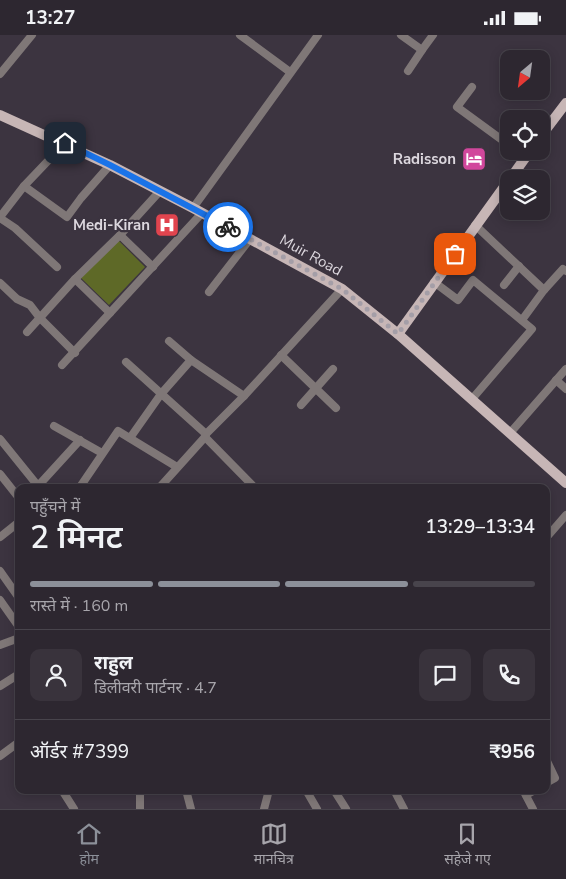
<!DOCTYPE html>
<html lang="hi">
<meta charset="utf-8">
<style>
:root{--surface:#2d2730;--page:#39333c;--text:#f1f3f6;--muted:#a7a5ab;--line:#48444c;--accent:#8c9099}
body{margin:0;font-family:"Nunito Sans","Noto Sans Devanagari",sans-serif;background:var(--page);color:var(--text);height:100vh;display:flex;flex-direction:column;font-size:19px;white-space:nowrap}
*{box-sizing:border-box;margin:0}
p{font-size:16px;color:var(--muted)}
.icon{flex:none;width:28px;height:28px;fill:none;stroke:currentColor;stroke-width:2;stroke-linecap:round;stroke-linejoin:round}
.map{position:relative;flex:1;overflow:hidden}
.side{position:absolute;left:15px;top:449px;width:535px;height:310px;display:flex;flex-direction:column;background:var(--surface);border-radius:10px;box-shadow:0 2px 12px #0003,0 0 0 1px var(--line)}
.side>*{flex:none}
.needle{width:32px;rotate:209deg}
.fabs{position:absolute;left:500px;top:15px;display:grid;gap:10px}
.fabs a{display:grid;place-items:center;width:50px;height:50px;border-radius:10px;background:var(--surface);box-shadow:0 2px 12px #0003,0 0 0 1px var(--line);font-size:25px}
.pin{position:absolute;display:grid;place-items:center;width:42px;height:42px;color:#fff;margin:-21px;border-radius:10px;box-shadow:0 2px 8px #0006}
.courier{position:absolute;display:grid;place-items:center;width:50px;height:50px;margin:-25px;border:4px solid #1a73e8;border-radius:50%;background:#fff;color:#222;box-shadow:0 1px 6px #0007}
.summary em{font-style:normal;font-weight:600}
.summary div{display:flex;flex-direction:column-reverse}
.summary{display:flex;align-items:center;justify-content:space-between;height:85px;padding:0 15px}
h1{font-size:32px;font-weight:600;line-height:38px}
.bar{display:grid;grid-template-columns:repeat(4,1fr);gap:8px 5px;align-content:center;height:60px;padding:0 15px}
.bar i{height:6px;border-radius:4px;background:var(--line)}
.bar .active{background:var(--accent)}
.bar p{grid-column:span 4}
.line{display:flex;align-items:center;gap:12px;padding:0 15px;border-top:1px solid var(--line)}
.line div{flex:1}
.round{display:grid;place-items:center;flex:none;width:52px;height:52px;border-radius:10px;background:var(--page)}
.status{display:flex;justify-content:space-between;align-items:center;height:35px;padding:0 25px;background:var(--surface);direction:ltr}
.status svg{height:14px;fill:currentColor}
.tab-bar{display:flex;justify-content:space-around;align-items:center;height:70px;border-top:1px solid var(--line);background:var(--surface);font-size:14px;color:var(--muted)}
.tab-bar a{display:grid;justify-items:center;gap:2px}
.tab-bar .active{color:var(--accent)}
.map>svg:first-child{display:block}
.green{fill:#5e6927}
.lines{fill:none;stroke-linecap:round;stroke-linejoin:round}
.minor{stroke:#7f7777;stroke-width:8}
.major{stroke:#c7b6b6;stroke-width:10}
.done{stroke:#a49ea7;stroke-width:5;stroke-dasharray:0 9}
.route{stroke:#1a73e8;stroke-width:6}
.labels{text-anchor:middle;stroke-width:4.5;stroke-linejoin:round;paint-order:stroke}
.poi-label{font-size:15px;font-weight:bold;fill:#dcd7de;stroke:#3c3440;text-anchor:end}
.street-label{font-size:15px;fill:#dcd7de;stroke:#3c3440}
</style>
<div class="status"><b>13:27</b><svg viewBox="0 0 49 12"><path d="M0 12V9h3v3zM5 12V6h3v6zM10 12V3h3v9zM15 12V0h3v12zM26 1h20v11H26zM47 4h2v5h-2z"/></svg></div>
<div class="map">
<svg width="566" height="774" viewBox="0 0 566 774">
<rect width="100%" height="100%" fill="#3c3440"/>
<polygon class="green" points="118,205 145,232 109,270 81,243"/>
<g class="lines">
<g class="minor">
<polyline points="240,0 290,37"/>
<polyline points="401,0 422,15 433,0"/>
<polyline points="408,36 422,15"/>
<polyline points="0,39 32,0"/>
<polyline points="472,52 457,72 509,110"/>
<polyline points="517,116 525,123"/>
<polyline points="24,151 67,182 81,163 110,130"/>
<polyline points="193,173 318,0"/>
<polyline points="0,182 24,151 65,108"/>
<polyline points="0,183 15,193 57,232"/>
<polyline points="475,190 544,255"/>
<polyline points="120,200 153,232"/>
<polyline points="75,244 110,278"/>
<polyline points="434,247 458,265 473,245 532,294 472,364"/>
<polyline points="0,248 17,264 30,270 40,283 75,318"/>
<polyline points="504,250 519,231"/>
<polyline points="209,257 250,204"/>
<polyline points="522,285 544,255 563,234 566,236"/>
<polyline points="27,297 75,244 120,200 160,156"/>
<polyline points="169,306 191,325 244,361"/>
<polyline points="281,320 336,373"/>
<polyline points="126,327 206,399"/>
<polyline points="62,330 202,178"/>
<polyline points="556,345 566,354"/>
<polyline points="301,370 333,334"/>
<polyline points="54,391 102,418"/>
<polyline points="510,398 566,334"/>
<polyline points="205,402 254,452"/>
<polyline points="130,403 161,359 191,325"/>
<polyline points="0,404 38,451 80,405"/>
<polyline points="0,439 19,463"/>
<polyline points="80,452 118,396 177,432"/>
<polyline points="160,452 205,402 206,399 244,361 342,254"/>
<polyline points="0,502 19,487"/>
<polyline points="546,503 566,480"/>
<polyline points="0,536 19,563"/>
<polyline points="0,565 19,592"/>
<polyline points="0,610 19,603"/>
<polyline points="0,651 19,639"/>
<polyline points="0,721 19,707"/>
<polyline points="546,724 555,743 546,748"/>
<polyline points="62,755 74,774"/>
<polyline points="140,755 140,774"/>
<polyline points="186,755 191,774"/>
<polyline points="306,755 317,774"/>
<polyline points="334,755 346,774"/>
<polyline points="394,755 404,774"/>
<polyline points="523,755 533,774"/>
<polyline points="526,760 535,755"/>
<polyline points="264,774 269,755"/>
</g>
<g class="major">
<polyline points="0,80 110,130 193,173 342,254 398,299 566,448"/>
<polyline points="541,101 566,68"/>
<polyline points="510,144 530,116"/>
<polyline points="398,299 509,145"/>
</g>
</g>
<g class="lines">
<polyline class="done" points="228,192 342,254 398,299 455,219"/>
<polyline class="route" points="65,108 110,130 228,192"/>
</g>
<defs>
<symbol id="hotel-square" viewBox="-11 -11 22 22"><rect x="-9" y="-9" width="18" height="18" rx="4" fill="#d1479c" stroke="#3c3440"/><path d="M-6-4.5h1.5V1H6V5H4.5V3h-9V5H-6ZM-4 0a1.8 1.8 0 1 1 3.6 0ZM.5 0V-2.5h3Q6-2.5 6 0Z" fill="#fff"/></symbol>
<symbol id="hospital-square" viewBox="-11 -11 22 22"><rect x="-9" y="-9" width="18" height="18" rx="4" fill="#e0444e" stroke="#3c3440"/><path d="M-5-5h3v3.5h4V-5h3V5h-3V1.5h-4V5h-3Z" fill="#fff"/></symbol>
</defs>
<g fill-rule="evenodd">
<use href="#hotel-square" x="460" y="110" width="28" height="28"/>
<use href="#hospital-square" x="153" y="176" width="28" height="28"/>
</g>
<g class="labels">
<g class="poi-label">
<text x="456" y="129">Radisson</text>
<text x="150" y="195">Medi-Kiran</text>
</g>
<g class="street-label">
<text transform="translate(311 220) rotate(29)" y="5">Muir Road</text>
</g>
</g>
</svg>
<div class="fabs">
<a><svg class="needle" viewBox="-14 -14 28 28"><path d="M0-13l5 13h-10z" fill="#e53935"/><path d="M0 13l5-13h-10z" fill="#a7a5ab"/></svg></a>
<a><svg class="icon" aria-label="locate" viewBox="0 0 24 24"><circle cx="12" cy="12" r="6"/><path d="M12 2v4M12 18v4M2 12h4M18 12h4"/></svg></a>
<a><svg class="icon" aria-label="layers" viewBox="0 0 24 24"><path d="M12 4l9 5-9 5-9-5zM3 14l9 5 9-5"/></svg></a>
</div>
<div class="pin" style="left:455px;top:219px;background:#ea580c"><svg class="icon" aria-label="bag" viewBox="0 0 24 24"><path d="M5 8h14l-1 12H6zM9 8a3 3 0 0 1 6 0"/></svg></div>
<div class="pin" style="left:65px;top:108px;background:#1f2937"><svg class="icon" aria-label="home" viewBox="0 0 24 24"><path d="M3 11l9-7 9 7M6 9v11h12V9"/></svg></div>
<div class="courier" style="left:228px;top:192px"><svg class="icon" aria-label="bike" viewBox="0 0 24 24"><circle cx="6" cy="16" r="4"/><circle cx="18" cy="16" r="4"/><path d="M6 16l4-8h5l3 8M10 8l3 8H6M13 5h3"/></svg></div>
<section class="side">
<div class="summary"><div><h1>2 मिनट</h1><p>पहुँचने में</p></div><em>13:29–13:34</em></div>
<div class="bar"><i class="active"></i><i class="active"></i><i class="active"></i><i></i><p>रास्ते में · 160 m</p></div>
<div class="line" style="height:90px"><a class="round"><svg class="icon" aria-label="person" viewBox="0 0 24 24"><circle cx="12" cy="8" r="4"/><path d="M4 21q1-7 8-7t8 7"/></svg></a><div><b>राहुल</b><p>डिलीवरी पार्टनर · 4.7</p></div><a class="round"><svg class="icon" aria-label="chat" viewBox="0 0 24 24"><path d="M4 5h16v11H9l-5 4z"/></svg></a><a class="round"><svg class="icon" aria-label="phone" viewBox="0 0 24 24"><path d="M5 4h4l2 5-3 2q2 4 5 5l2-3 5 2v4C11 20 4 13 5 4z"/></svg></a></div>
<div class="line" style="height:65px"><div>ऑर्डर #7399</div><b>₹956</b></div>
</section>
</div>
<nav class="tab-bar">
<a class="active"><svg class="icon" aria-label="home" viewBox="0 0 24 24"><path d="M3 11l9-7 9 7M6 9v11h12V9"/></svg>होम</a>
<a><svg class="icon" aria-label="map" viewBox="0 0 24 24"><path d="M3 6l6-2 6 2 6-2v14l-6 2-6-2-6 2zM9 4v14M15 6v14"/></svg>मानचित्र</a>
<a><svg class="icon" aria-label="saved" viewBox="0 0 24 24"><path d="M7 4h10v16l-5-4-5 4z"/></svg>सहेजे गए</a>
</nav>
